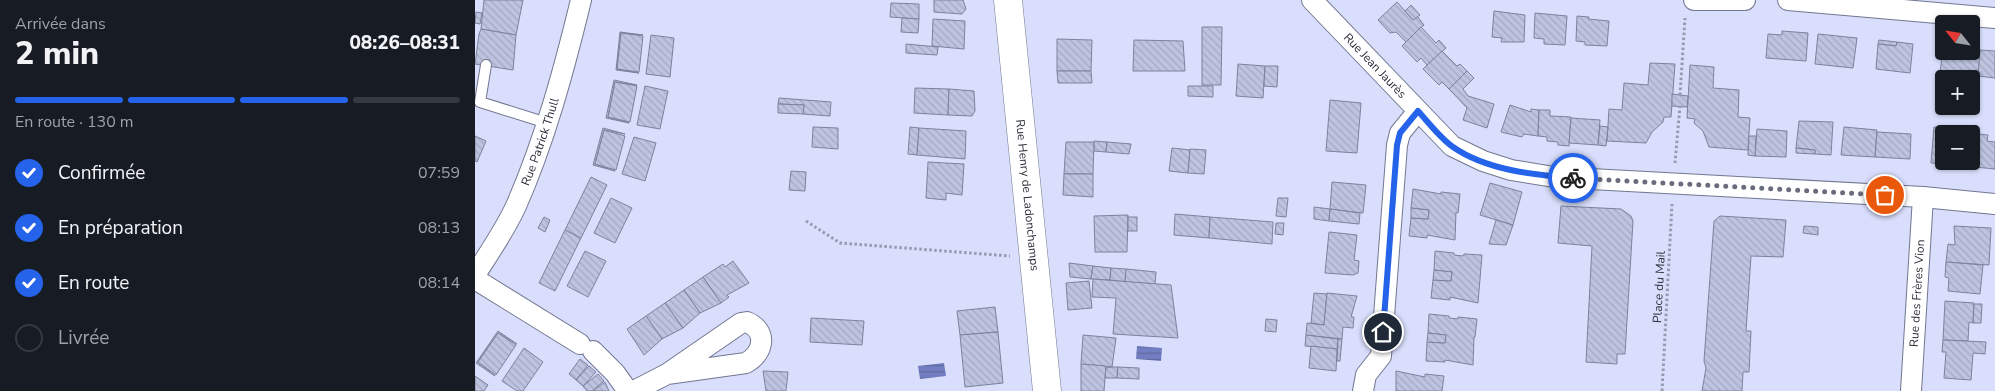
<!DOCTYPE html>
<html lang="fr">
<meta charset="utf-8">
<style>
:root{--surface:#171b24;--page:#242831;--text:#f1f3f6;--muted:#9ea1a6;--line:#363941;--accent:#2563eb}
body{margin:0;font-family:"Nunito Sans",sans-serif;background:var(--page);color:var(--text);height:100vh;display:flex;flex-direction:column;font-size:19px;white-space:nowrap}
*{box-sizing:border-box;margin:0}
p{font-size:16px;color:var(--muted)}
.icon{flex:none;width:28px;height:28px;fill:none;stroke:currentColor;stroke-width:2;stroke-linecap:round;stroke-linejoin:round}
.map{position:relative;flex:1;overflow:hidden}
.details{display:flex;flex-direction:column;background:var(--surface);width:475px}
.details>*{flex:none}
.needle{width:32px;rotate:300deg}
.buttons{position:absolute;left:1460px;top:15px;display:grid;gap:10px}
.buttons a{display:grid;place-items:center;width:45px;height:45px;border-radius:5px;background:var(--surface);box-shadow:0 1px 4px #0004;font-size:25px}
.pin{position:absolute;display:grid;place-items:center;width:42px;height:42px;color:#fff;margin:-21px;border:2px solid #fff;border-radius:50%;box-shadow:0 1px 5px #0007}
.courier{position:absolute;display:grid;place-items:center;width:50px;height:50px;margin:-25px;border:4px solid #2563eb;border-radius:50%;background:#fff;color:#222;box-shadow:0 1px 6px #0007}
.head em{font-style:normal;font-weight:800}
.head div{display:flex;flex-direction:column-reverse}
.head{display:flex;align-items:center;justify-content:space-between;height:85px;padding:0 15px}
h1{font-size:32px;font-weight:800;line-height:38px}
.bar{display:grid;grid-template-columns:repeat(4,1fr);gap:8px 5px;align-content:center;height:60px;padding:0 15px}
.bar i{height:6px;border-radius:4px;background:var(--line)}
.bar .current{background:var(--accent)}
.bar p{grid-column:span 4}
ol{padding:0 15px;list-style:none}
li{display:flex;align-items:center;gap:15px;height:55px}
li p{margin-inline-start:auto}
li .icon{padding:5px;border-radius:50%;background:var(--accent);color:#fff;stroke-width:4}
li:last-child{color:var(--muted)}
li i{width:28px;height:28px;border:2px solid var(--line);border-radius:50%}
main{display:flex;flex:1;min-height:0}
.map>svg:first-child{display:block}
.water{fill:url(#water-rules)}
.building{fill:url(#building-back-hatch);stroke:#7d829c}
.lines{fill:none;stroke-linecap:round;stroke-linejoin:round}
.lane-casing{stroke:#727791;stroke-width:12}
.street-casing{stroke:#727791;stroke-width:22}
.secondary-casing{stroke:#727791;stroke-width:29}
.path{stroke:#959ab0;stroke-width:3;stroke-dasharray:2.5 2.5;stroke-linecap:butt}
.lane{stroke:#fff;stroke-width:10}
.street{stroke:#fff;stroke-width:20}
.secondary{stroke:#fff;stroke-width:28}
.done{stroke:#686c7d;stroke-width:5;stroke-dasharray:0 9}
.route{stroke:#2563eb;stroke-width:6}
.labels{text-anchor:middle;stroke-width:4;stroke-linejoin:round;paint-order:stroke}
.street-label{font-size:12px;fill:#2b2e39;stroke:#d8defb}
</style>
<main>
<section class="details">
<div class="head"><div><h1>2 min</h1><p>Arrivée dans</p></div><em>08:26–08:31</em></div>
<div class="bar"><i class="current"></i><i class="current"></i><i class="current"></i><i></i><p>En route · 130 m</p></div>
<ol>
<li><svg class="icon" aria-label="check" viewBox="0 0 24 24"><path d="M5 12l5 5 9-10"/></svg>Confirmée<p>07:59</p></li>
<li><svg class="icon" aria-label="check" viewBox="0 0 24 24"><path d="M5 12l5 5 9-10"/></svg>En préparation<p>08:13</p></li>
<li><svg class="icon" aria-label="check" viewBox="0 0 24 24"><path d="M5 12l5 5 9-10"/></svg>En route<p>08:14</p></li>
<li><i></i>Livrée</li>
</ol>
</section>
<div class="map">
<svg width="1520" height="391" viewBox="0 0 1520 391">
<defs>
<pattern id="water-rules" width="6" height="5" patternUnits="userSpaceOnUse" patternTransform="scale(1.25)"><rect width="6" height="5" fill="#737ec2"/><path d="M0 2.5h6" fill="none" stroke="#5f689f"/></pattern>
<pattern id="building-back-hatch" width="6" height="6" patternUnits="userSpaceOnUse" patternTransform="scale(1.25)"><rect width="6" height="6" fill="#bec4e0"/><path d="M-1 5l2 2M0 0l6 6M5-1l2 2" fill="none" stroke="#a3a9c1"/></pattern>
</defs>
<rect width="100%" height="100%" fill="#d8defb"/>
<g class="water">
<polygon points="662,346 687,348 686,361 661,359"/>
<polygon points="469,363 471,376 445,379 443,366"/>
</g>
<g class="building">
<polygon points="9,0 48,0 41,35 6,29"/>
<polygon points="459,0 488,0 491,9 487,14 459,12"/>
<polygon points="922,2 938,20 942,16 949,25 931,42 921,32 915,33 903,20"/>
<polygon points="416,3 444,4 444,19 415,17"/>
<polygon points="936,5 945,15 938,20 930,11"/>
<polygon points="1019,11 1050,15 1049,42 1026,42 1027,38 1017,37"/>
<polygon points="1,12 7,13 5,24 0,23"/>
<polygon points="1060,13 1092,16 1090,45 1069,44 1069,39 1059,38"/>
<polygon points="1102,16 1114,17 1113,19 1134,21 1132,46 1110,45 1110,42 1101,41"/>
<polygon points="427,18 444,19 443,33 426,32"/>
<polygon points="458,19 490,21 489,49 457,46"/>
<polygon points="727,27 747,27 746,85 727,85"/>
<polygon points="946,27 961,43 964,40 971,48 952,65 946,58 942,62 927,46"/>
<polygon points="6,29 41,35 38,70 0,64 4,34"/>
<polygon points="1307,31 1333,33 1331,61 1291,58 1293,34 1307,35"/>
<polygon points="145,32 168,35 146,33 142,69 164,73 141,70"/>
<polygon points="146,33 168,36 164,72 142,69"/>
<polygon points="1343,34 1382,38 1378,68 1340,64"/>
<polygon points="176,35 199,38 195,77 171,74"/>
<polygon points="582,39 617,40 616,71 582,71"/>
<polygon points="659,40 708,41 710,71 658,71"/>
<polygon points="1404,40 1422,42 1421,46 1403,44"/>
<polygon points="1422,42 1438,44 1435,73 1401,69 1403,44 1421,46"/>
<polygon points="431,44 463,47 462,55 431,53"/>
<polygon points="1468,46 1469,51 1505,50 1504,72 1495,71 1493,76 1465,74"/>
<polygon points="1505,50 1520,51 1520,78 1503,76"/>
<polygon points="967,51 982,66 985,64 992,71 974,89 967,82 964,85 948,69"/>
<polygon points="1175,63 1200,64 1196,117 1189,117 1188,122 1177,132 1171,143 1132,141 1134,109 1147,110 1149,83 1173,85"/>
<polygon points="763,64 790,66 788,98 761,96"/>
<polygon points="1215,65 1239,67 1238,88 1264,90 1263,117 1275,118 1273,150 1234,147 1228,131 1219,123 1220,119 1212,118"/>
<polygon points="790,66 803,66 802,87 789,86"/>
<polygon points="582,71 616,71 617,83 583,83"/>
<polygon points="992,71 999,78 988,89 993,96 1019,104 1012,128 988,120 992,108 974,89"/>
<polygon points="1495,71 1504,72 1502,86 1496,85 1496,79 1492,79"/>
<polygon points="139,80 162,85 140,82 133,117 154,123 131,118"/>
<polygon points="140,82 162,86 155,122 133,117"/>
<polygon points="170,86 193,91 185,129 162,125"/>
<polygon points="713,86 738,86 738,97 713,96"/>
<polygon points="440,88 474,89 473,115 439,113"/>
<polygon points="474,89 499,91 500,111 497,116 473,115"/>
<polygon points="1197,94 1213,96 1212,107 1197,106"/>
<polygon points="304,98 356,102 355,116 328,114 329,105 303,104"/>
<polygon points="855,100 886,103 882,153 851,151"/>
<polygon points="303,104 329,105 328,114 303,113"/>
<polygon points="1035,105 1056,112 1056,109 1064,110 1063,136 1049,134 1047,137 1026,132"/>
<polygon points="1064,110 1075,110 1075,116 1096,117 1094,146 1083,145 1083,142 1072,141 1072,137 1063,136"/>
<polygon points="1096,118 1125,120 1123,145 1094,143"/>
<polygon points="1324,121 1358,122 1356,155 1340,154 1340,150 1321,148"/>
<polygon points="1125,126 1133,127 1131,146 1123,145"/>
<polygon points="338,127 363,128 363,149 337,147"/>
<polygon points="435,127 444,128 442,155 433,154"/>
<polygon points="1369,127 1402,130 1400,157 1366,155"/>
<polygon points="1459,127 1494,132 1494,134 1469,134 1469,164 1456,163"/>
<polygon points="128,128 150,134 129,130 120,164 140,171 118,165"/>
<polygon points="444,128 491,131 490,159 442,155"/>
<polygon points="1282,129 1312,131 1311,157 1280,156"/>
<polygon points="129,130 150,136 141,170 120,164"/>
<polygon points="1402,132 1436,134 1435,159 1400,157"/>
<polygon points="1494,133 1513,135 1512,141 1520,142 1520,169 1490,166 1491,161 1496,161 1496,134"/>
<polygon points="0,136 11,141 2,162 0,161"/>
<polygon points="1274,136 1281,136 1280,156 1273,155"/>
<polygon points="159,137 181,143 170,181 147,174"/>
<polygon points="619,141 632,142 631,152 619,151"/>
<polygon points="591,142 619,142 618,174 589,174"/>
<polygon points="632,142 656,144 654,154 631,152"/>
<polygon points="697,148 715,150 713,173 694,171"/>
<polygon points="1321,148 1340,150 1340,154 1321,153"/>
<polygon points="715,149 731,150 729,174 713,173"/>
<polygon points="1470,161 1491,162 1490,166 1469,164"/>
<polygon points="453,162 489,164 487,195 471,193 471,200 451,198"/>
<polygon points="316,171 331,172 330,191 314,190"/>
<polygon points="589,174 618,174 618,197 588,195"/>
<polygon points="116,177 132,185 106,238 90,230"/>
<polygon points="857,182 891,185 888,213 855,209"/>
<polygon points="1015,183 1047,192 1038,225 1005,215"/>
<polygon points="938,189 966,194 966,192 985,194 983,213 981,212 980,240 952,235 952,238 934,236 936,218 953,219 954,210 936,208"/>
<polygon points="136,198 157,208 140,243 119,233"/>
<polygon points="803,198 813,198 811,217 801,216"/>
<polygon points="1086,206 1146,209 1156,216 1158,221 1150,354 1142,354 1142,364 1111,362 1117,246 1083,243"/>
<polygon points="839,207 855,209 854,221 839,219"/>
<polygon points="936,208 954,210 953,219 936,218"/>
<polygon points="855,209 885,213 884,224 854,221"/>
<polygon points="700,214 735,217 734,238 699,235"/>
<polygon points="653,215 652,252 620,252 619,216"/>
<polygon points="1245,216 1311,220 1308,257 1276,256 1271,331 1276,331 1274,372 1268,372 1267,391 1227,391 1231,368 1229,361 1239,221"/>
<polygon points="69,217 75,220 70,232 63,228"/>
<rect x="653" y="217" width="9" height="14"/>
<polygon points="735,217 798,222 797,244 734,238"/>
<polygon points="1021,220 1038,225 1031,245 1014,244"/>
<polygon points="801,223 809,223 808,235 800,234"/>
<polygon points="1329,226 1343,227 1343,235 1328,233"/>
<polygon points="1479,226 1516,228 1514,265 1471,262 1473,244 1480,245"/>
<polygon points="90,230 106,238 80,291 64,283"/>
<polygon points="854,232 882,235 879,260 884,261 883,273 878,275 850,273"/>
<polygon points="110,251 131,261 113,297 92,286"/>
<polygon points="960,251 979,253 979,255 988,256 989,254 1007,255 1003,303 975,297 975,300 956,298 958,280 976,281 977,272 959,270"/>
<polygon points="258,261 274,283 252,295 254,297 246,303 228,277 248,264 250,267"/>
<polygon points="1471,262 1508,265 1505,294 1473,291 1474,278 1470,277"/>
<polygon points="594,263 618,266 616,279 595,277"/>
<polygon points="618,266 636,268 635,280 616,279"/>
<polygon points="636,268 651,269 650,282 635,280"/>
<polygon points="651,269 681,272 680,284 650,282"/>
<polygon points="959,270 977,272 976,281 958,280"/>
<polygon points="228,277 246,303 225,313 209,290"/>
<polygon points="618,279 696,285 703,338 638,334 641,298 617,297"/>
<polygon points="614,281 617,308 593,310 591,283"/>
<polygon points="209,290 225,313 208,328 190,303"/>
<polygon points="839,293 852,294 849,325 836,323"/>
<polygon points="852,293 882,296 876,317 879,317 878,328 868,327 867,339 831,335 832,323 849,325"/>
<polygon points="1470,301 1499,303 1498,323 1494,322 1493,341 1468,340"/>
<polygon points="190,303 208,328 187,339 171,316"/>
<polygon points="1499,304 1507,304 1506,323 1498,323"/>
<polygon points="520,307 523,332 485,335 482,311"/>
<polygon points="954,314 974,316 974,318 983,319 983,317 1002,319 1000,337 999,337 998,365 970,360 970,362 951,361 952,342 970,343 971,335 953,333"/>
<polygon points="171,316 187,339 169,355 152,329"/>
<polygon points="336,318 389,321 387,345 335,342"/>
<polygon points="791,319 802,320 801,332 790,331"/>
<polygon points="23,331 42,344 23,333 3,362 20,376 1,363"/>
<polygon points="523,332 528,383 490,387 485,335"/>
<polygon points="23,333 41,345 21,375 3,362"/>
<polygon points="953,333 971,335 970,343 952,342"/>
<polygon points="608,335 641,338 637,367 606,364"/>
<polygon points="831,335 863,339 862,349 830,346"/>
<polygon points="863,339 867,339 865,361 862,361"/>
<polygon points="1468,340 1511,342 1510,354 1498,353 1496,380 1469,378 1471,352 1467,352"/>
<polygon points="836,346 862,349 861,371 834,368"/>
<polygon points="49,348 68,362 48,391 42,391 27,381"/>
<polygon points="105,359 113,365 101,380 94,374"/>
<polygon points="606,364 631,366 629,391 606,391"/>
<polygon points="114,366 121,372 108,386 101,380"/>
<polygon points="637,367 643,367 642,378 630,378 631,368"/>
<polygon points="643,367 664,368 664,379 642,378"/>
<polygon points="288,371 313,372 311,391 291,391"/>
<polygon points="921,371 950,377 950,374 969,376 967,391 921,391"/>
<polygon points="123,374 129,381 117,391 112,391 108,386"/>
<polygon points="0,376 13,385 9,391 0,391"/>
<polygon points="130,382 134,391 118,391"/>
</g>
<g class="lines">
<defs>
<polyline id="lane" points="11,65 5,102 72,123"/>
<g id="street">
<path id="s1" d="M837,0L977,146L1008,161L1036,170L1079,177L1448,197L1520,204"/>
<polyline points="1219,0 1270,0"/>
<polyline points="1313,0 1520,18"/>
<path id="s2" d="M0,275C14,253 30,230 41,206C70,140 89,70 106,0"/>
<polyline points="0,279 105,344"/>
<polyline points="118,351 140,373 153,391"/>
<path d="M159,391L192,374L266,323L272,322C293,331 289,353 271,363L192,374"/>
<polyline points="888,391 891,375 906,356 922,145 925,133 943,111"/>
<path id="s3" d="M1436,391L1448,197"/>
</g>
<g id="secondary">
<path id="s4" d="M533,0L572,391"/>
</g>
</defs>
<use href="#lane" class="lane-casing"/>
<use href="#street" class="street-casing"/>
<use href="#secondary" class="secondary-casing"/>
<g class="path">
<polyline points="1205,95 1210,18"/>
<polyline points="1200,163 1205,106"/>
<polyline points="331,221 365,243 535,256"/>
<polyline points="1187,391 1197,204"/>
</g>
<use href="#lane" class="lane"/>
<use href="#street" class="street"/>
<use href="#secondary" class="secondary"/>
</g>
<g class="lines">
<polyline class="done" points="1098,178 1410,195"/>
<path class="route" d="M908,332L922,145L925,133L943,111C954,123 965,138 978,147C1011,170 1059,175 1098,178"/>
</g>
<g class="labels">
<g class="street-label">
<text dy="4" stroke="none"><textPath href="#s1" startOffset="91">Rue Jean Jaurès</textPath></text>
<text dy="4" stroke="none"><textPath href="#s2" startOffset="149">Rue Patrick Thull</textPath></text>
<text dy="4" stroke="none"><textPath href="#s4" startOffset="196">Rue Henry de Ladonchamps</textPath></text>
<text transform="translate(1184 287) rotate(-87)" y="4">Place du Mail</text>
<text dy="4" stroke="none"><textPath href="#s3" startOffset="98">Rue des Frères Vion</textPath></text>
</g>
</g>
</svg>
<div class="buttons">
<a><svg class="needle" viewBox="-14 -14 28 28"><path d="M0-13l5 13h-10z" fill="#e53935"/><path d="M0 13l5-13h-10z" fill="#9ea1a6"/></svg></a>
<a>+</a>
<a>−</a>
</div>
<div class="pin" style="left:1410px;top:195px;background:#ea580c"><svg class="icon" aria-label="bag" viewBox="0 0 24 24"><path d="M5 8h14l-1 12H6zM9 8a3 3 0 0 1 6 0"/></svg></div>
<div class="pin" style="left:908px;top:332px;background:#1f2937"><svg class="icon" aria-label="home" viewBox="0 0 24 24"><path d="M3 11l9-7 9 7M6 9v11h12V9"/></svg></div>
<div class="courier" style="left:1098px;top:178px"><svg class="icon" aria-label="bike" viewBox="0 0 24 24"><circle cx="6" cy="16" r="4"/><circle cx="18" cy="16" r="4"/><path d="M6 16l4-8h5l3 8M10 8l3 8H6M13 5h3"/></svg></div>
</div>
</main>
